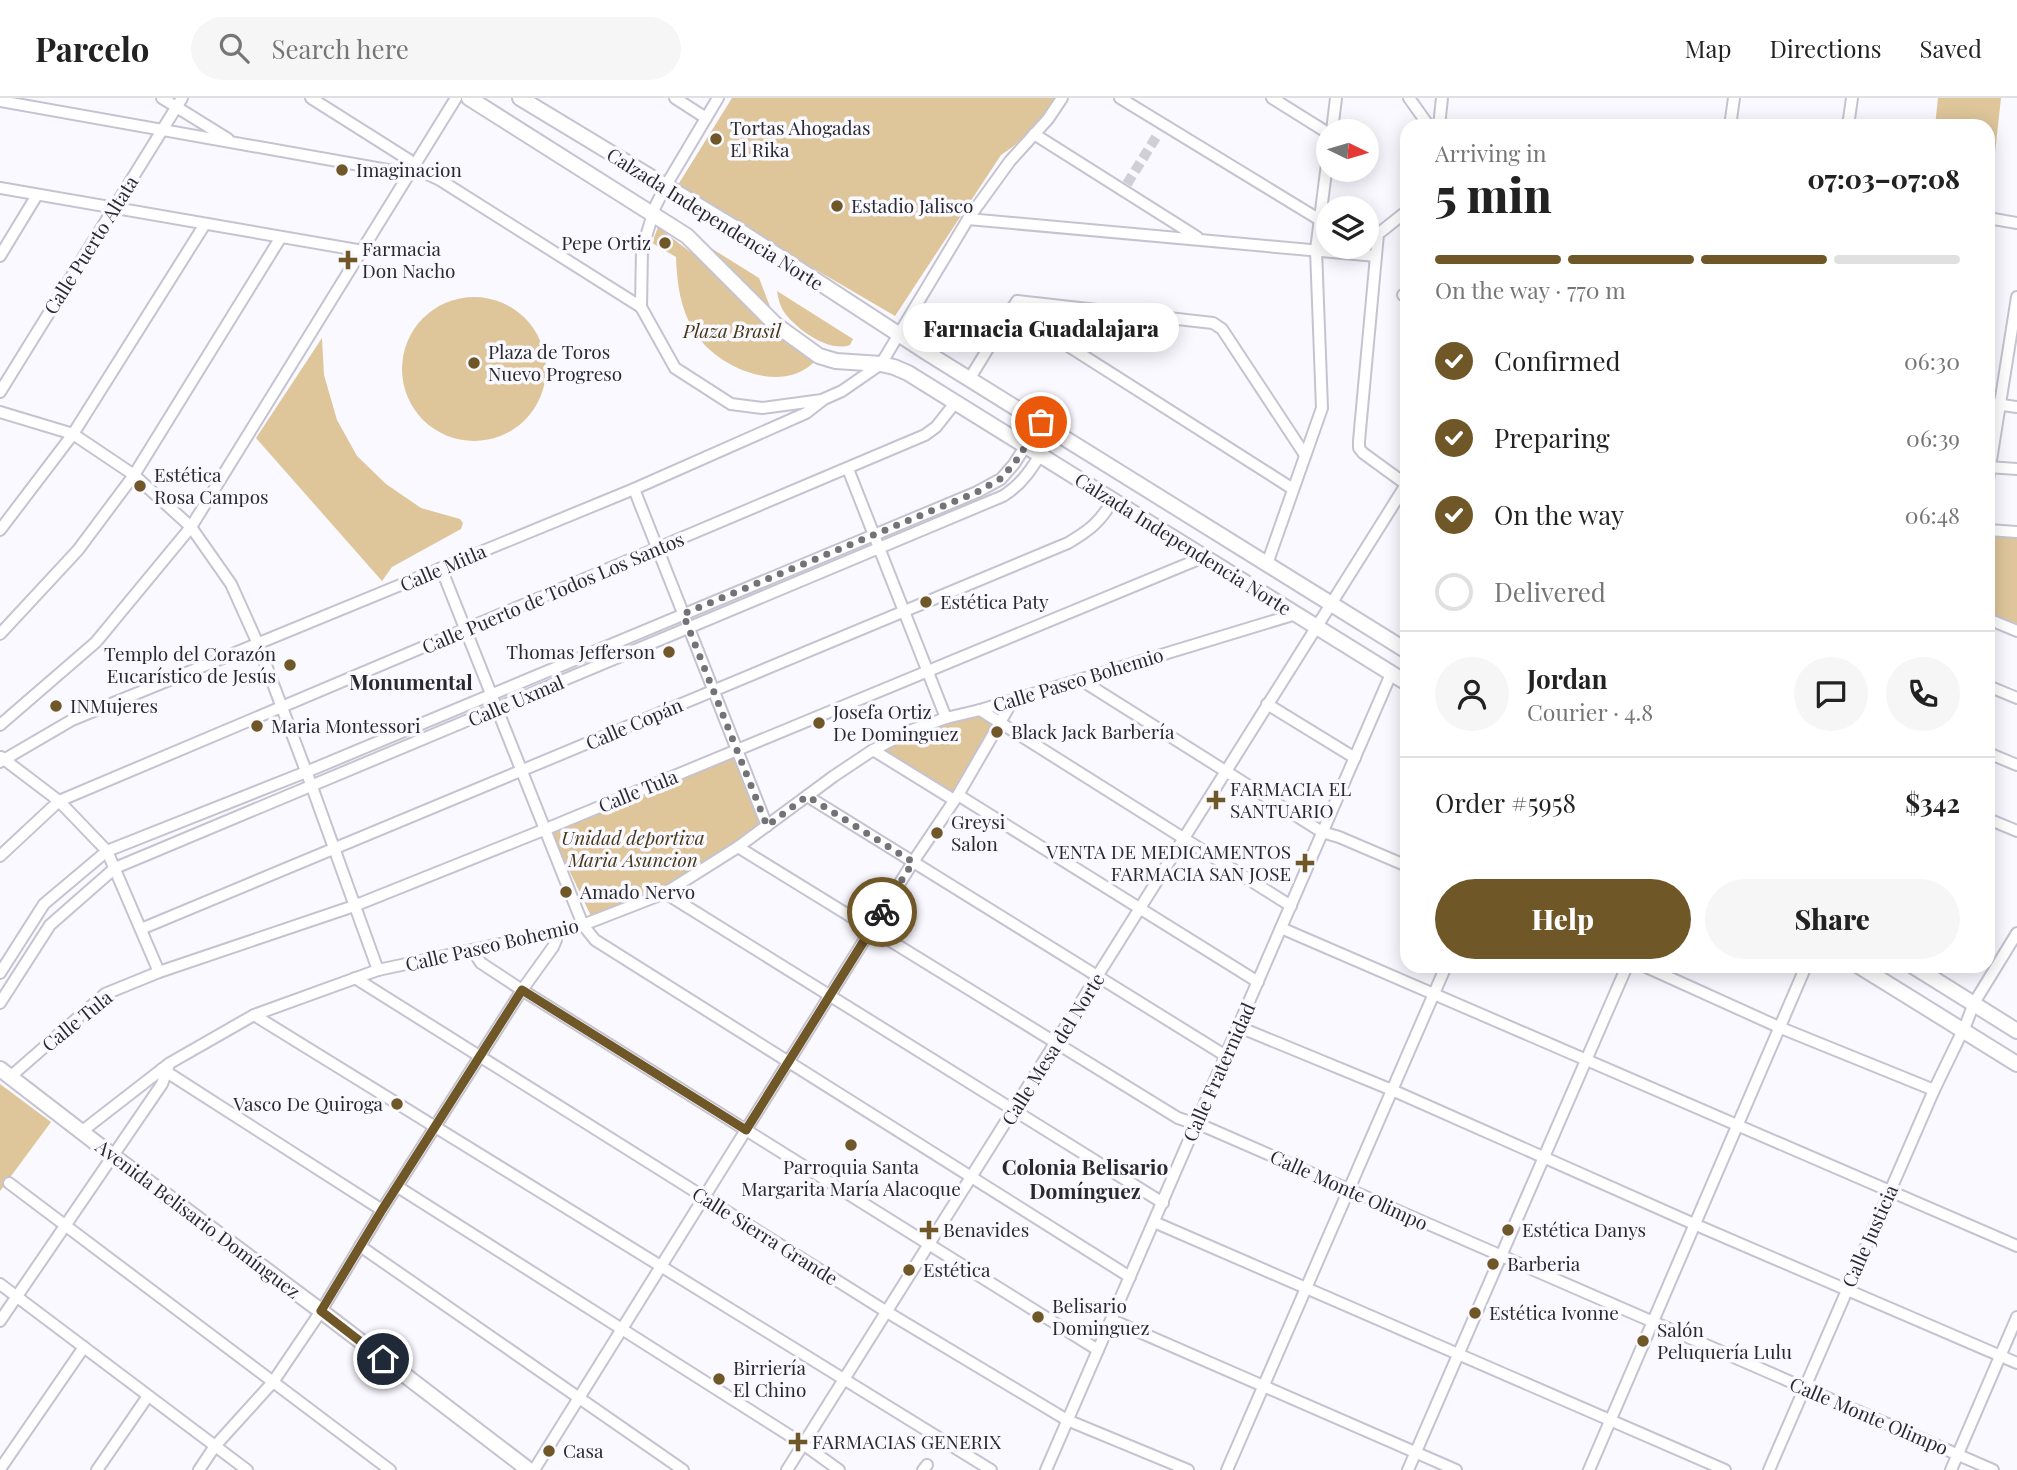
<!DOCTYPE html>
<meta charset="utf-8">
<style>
:root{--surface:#fff;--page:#f6f6f6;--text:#222;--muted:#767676;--line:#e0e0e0;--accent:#6f5727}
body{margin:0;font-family:"Playfair Display",serif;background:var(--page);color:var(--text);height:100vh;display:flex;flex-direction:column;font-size:26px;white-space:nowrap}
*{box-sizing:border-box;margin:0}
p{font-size:23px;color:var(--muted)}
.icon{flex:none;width:38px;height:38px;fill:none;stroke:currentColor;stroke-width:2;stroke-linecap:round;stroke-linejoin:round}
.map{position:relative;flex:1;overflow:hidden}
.drawer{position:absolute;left:1400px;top:21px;width:595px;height:854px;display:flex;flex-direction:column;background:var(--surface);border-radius:21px;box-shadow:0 4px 18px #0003}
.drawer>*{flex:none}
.needle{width:46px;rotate:95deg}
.fabs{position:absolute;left:1316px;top:21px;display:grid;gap:14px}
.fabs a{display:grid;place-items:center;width:63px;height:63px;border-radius:50%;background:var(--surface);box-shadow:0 4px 18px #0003;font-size:35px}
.pin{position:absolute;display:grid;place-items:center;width:60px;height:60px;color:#fff;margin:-30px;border:4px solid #fff;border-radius:50%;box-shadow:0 2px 7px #0007}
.courier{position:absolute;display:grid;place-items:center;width:70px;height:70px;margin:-35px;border:5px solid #6f5727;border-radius:50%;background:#fff;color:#222;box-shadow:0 2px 9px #0007}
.bubble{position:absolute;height:49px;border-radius:24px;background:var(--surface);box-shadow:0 4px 18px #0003;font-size:23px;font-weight:800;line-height:49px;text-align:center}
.head em{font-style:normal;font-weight:800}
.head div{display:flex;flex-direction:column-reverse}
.head{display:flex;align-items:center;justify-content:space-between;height:119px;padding:0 35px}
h1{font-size:46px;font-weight:800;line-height:52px}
.bar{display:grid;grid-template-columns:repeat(4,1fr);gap:10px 7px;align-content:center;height:84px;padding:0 35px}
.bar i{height:9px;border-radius:5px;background:var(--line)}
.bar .current{background:var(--accent)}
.bar p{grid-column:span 4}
.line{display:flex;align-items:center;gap:18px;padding:0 35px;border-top:2px solid var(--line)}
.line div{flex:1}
.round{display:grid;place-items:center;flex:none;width:74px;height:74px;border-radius:37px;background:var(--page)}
ol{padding:0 35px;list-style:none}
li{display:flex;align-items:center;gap:21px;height:77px}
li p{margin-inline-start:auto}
li .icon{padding:7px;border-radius:50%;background:var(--accent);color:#fff;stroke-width:4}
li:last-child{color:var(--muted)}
li i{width:38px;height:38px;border:4px solid var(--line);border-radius:50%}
.action{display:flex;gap:14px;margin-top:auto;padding:14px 35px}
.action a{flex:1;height:80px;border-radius:42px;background:var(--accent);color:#fff;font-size:28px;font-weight:800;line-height:80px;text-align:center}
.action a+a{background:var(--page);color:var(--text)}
header{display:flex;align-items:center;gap:42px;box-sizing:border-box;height:98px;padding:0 35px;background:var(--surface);border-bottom:2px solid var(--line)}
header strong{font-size:33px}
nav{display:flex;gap:38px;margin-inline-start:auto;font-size:24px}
.search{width:490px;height:63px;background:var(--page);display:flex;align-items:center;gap:18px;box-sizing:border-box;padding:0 24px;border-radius:38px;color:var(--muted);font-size:26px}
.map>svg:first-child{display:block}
.green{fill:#dec69a}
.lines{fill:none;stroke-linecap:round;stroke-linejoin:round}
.minor-tunnel{stroke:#d0cfd5;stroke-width:10;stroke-dasharray:10 5;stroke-linecap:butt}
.minor-casing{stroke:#c6c3d1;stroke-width:14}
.major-casing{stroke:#c6c3d1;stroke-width:18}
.minor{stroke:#fff;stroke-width:10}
.major{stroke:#fff;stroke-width:14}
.done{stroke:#737277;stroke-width:7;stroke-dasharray:0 12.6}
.route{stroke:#6f5727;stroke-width:9}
.poi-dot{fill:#6f5727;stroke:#faf9ff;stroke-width:2.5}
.labels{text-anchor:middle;stroke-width:7;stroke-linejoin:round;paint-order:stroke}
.poi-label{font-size:19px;fill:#2a292e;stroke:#faf9ff;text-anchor:start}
.street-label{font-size:19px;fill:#2a292e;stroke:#faf9ff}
.park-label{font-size:19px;font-style:italic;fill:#463717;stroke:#faf9ff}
.neighbourhood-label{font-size:21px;font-weight:bold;fill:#2a292e;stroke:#faf9ff}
</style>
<header>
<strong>Parcelo</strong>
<div class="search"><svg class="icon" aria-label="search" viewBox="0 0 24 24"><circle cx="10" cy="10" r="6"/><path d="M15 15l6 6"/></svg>Search here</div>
<nav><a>Map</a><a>Directions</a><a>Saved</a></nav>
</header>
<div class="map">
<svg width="2017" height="1372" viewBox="0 0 2017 1372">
<rect width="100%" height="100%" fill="#faf9ff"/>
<g class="green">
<path d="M732,0H1054C1041,23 1023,43 1001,57L895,218L676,90Z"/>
<polygon points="1938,0 2001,0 1989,109 1988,28 1935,28"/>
<path d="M658,129L698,160L786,245L802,256L816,262C783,299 715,269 694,233C680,210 677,185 676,159L652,145Z"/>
<polygon points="698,142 759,180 774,219"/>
<path d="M777,193L853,241L850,247C829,255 796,231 784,214C780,208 778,200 777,193Z"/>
<circle cx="474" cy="271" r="72"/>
<polygon points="322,240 324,277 337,322 357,358 386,386 421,410 460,421 463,425 461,431 392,469 382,483 256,340"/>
<polygon points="1988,437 2017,439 2017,526 1988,514"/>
<polygon points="981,616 992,629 953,700 877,652 918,632"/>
<polygon points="733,659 760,727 662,791 591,818 551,734"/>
<polygon points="0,986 51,1024 0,1093"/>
</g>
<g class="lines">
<polyline class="minor-tunnel" points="1127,86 1158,36"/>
<defs>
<g id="minor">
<polyline points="162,0 228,41"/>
<polyline points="311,0 409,62 414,70 440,82 641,209"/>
<polyline points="675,0 706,20"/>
<polyline points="718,0 665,89 655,109 642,152 641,209 675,270 731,306 762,310 822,302"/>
<polyline points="1120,0 1320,122"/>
<polyline points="1272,0 1328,35"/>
<polyline points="1409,0 1429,28"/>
<polyline points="0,3 399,74 414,70"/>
<polyline points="1439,28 1442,0"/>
<polyline points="1730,28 1734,0"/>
<polyline points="1848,28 1852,0"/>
<polyline points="1332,33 1336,0"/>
<polyline points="1034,36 1197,139"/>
<polyline points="0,90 363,153"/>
<polyline points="1407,113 1378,136 1359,343 1359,350 1363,355 1407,387"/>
<polyline points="1988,120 2017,125"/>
<polyline points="968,121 1376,158"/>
<polyline points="0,158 37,97"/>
<polyline points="1403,197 1407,198"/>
<polyline points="1010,211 1293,391"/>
<polyline points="970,280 1017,203 1213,225 1222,231 1305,357"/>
<polyline points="0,294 182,0"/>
<polyline points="1988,305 2017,309"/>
<polyline points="0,314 73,336 134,377 191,429 231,486 258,546 312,689 378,872"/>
<polyline points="1988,369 2017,371"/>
<polyline points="848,371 946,620"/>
<polyline points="1988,381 2017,199"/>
<polyline points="634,391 767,728"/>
<polyline points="0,432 73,336 205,126"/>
<polyline points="1988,432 2017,434"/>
<polyline points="1267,466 1322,310 1316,152 1328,58"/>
<polyline points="441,470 583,827 595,842 1130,1179"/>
<polyline points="1988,521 2017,533"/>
<polyline points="0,536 78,452 134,377 281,139"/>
<polyline points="1081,582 1322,734 1339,739 1407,768"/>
<polyline points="1988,588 2017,600"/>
<polyline points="1267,606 1355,660"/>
<polyline points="980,612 1291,808"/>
<polyline points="0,627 96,544 191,429 456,0"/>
<polyline points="873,652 954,702"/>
<polyline points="1988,655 2017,667"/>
<polyline points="1,659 59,703 107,753 159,874"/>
<polyline points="0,664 72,622 634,391 806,315 824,301 842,293 881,266 968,121 1010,63 1048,21 1062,0"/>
<polyline points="958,697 1258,884"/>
<polyline points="807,698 1226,958"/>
<polyline points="1988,721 2017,733"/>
<polyline points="738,749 1178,1020 1208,1030 1993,1372"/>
<polyline points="0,758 59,703 925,337 936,329 955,305"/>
<polyline points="665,795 1163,1105"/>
<polyline points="1281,830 2017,1148"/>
<path d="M141,831L1068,445C1090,432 1100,424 1113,402"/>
<polyline points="473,853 481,865 522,892 1098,1252"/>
<polyline points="1644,868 1781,930 1934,992"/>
<polyline points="0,875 44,806 107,753 306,674 977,394 1001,381 1014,366 1041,324"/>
<polyline points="355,880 887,1214 1067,1322 1188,1372"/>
<path d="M0,905L50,827L115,770L1003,398C1028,383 1039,357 1055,333"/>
<polyline points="254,917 991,1372"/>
<polyline points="1239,929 1392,992 1694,1126 2017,1265"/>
<polyline points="162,971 382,1112"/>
<polyline points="10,979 105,896 159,874 354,808 546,731 1204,459"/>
<polyline points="81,1034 170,965 254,917 378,872 575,830 665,795 738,749 834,678 873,652 912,632 946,620 980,612 1296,516"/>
<polyline points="9,1085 390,1372"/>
<polyline points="398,1089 803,1346 839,1372"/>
<polyline points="1154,1124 1725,1372"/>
<polyline points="360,1148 683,1372"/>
<polyline points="0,1186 247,1372"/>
<polyline points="1112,1222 1456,1372"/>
<polyline points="0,1223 162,986 169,966"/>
<polyline points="0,1371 84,1249"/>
<polyline points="97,1372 148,1298"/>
<polyline points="199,1372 215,1348 273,1284 321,1213 382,1112 522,892 553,849 556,842 556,835"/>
<polyline points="534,1372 913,764 958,697 1013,602"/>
<polyline points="787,1372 1407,385"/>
<polyline points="923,1372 927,1367"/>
<polyline points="1046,1372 1391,576"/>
<polyline points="1227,1372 1446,868"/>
<polyline points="1408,1372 1627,868"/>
<polyline points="1589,1372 1806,868"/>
<polyline points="1769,1372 1934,992 1966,926 1974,905 2017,835"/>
<polyline points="1951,1372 2017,1219"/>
</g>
<g id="major">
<polyline points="469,0 687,138 776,227 819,258 836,263 881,266 894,269 908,275 1407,585"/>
<polyline points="520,0 740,133 929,256 1407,553"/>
<polyline points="1859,868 2017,966"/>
<polyline points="1913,868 2017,933"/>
<polyline points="0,971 113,1058 321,1213 529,1372"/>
</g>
</defs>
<use href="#minor" class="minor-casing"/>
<use href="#major" class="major-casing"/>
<use href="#minor" class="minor"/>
<use href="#major" class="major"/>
</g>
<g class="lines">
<polyline class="done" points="882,814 913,764 807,698 767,728 683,516 977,394 1000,381 1014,366 1041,324"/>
<polyline class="route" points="383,1261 321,1213 382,1112 522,892 746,1032 882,814"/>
</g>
<g class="poi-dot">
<circle cx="716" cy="41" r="7"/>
<circle cx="342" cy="72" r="7"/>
<circle cx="837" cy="108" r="7"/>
<circle cx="665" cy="145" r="7"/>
<path d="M344.5 151.5h7v7h7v7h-7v7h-7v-7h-7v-7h7z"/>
<circle cx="474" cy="265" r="7"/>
<circle cx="140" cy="388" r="7"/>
<circle cx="926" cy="504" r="7"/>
<circle cx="669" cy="554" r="7"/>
<circle cx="290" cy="567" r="7"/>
<circle cx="56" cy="608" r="7"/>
<circle cx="819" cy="625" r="7"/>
<circle cx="257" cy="628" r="7"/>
<circle cx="997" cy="634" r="7"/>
<path d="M1212.5 691.5h7v7h7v7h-7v7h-7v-7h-7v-7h7z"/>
<circle cx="937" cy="735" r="7"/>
<path d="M1301.5 754.5h7v7h7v7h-7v7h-7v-7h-7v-7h7z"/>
<circle cx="566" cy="794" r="7"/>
<circle cx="397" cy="1006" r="7"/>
<circle cx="851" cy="1047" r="7"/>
<path d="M925.5 1121.5h7v7h7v7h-7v7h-7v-7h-7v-7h7z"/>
<circle cx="1508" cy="1132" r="7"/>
<circle cx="1493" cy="1166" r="7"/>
<circle cx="909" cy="1172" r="7"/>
<circle cx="1475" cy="1215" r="7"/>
<circle cx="1038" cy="1219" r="7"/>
<circle cx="1643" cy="1243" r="7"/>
<circle cx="719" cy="1281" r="7"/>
<path d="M794.5 1333.5h7v7h7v7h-7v7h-7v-7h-7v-7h7z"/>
<circle cx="549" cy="1353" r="7"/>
</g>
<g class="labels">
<g class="poi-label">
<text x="730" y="37">Tortas Ahogadas<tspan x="730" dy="22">El Rika</tspan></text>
<text x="356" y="79">Imaginacion</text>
<text x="851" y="115">Estadio Jalisco</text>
<text x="651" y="152" text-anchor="end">Pepe Ortiz</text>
<text x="362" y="158">Farmacia<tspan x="362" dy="22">Don Nacho</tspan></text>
<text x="488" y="261">Plaza de Toros<tspan x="488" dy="22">Nuevo Progreso</tspan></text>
<text x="154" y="384">Estética<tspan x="154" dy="22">Rosa Campos</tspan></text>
<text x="940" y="511">Estética Paty</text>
<text x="655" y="561" text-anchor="end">Thomas Jefferson</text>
<text x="276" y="563" text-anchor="end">Templo del Corazón<tspan x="276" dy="22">Eucarístico de Jesús</tspan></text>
<text x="70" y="615">INMujeres</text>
<text x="833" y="621">Josefa Ortiz<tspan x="833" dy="22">De Dominguez</tspan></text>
<text x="271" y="635">Maria Montessori</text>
<text x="1011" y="641">Black Jack Barbería</text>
<text x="1230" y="698">FARMACIA EL<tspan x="1230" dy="22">SANTUARIO</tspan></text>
<text x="951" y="731">Greysi<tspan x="951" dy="22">Salon</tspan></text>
<text x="1291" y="761" text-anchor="end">VENTA DE MEDICAMENTOS<tspan x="1291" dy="22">FARMACIA SAN JOSE</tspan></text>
<text x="580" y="801">Amado Nervo</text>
<text x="383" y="1013" text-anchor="end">Vasco De Quiroga</text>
<text x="851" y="1076" text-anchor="middle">Parroquia Santa<tspan x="851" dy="22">Margarita María Alacoque</tspan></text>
<text x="943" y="1139">Benavides</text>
<text x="1522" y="1139">Estética Danys</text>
<text x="1507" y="1173">Barberia</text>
<text x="923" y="1179">Estética</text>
<text x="1052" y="1215">Belisario<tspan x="1052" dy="22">Dominguez</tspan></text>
<text x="1489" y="1222">Estética Ivonne</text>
<text x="1657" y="1239">Salón<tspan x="1657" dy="22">Peluquería Lulu</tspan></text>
<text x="733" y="1277">Birriería<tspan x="733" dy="22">El Chino</tspan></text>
<text x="812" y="1351">FARMACIAS GENERIX</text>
<text x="563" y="1360">Casa</text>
</g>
<g class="street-label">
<text transform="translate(715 121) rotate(32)" y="7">Calzada Independencia Norte</text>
<text transform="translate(91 147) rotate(-58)" y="7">Calle Puerto Altata</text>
<text transform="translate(1183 446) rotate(32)" y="7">Calzada Independencia Norte</text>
<text transform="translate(443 470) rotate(-23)" y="7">Calle Mitla</text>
<text transform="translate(553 495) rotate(-23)" y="7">Calle Puerto de Todos Los Santos</text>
<text transform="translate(1078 582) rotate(-17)" y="7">Calle Paseo Bohemio</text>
<text transform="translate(516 603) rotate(-23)" y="7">Calle Uxmal</text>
<text transform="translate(634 626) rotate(-23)" y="7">Calle Copán</text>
<text transform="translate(638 693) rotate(-22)" y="7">Calle Tula</text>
<text transform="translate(492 847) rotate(-13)" y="7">Calle Paseo Bohemio</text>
<text transform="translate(77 923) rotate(-39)" y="7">Calle Tula</text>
<text transform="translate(1053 951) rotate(-58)" y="7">Calle Mesa del Norte</text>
<text transform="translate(1219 974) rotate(-66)" y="7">Calle Fraternidad</text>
<text transform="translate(1349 1092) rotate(24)" y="7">Calle Monte Olimpo</text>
<text transform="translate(198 1121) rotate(37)" y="7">Avenida Belisario Domínguez</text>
<text transform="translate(765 1138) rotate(32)" y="7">Calle Sierra Grande</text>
<text transform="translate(1870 1138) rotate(-66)" y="7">Calle Justicia</text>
<text transform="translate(1869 1318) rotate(23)" y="7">Calle Monte Olimpo</text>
</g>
<g class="park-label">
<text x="732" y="240">Plaza Brasil</text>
<text x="633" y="747">Unidad deportiva<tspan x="633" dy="22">Maria Asuncion</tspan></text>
</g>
<g class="neighbourhood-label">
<text x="411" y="592">Monumental</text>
<text x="1085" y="1077">Colonia Belisario<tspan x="1085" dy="24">Domínguez</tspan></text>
</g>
</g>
</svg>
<div class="fabs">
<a><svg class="needle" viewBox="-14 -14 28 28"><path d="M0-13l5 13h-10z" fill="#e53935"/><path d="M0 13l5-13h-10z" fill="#767676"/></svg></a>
<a><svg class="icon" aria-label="layers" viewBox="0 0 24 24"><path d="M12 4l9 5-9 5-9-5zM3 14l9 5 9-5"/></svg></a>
</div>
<div class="pin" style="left:1041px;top:324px;background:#ea580c"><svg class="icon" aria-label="bag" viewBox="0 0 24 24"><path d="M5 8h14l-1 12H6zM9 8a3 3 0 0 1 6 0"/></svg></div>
<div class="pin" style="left:383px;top:1261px;background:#1f2937"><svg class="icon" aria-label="home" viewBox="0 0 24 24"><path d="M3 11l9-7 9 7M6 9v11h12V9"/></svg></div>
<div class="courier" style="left:882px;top:814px"><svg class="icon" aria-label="bike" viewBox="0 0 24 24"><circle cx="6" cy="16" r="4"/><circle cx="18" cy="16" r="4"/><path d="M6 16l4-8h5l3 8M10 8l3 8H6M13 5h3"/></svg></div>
<div class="bubble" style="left:903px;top:205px;width:276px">Farmacia Guadalajara</div>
<section class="drawer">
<div class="head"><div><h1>5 min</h1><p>Arriving in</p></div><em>07:03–07:08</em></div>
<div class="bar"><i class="current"></i><i class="current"></i><i class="current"></i><i></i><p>On the way · 770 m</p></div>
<ol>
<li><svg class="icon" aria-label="check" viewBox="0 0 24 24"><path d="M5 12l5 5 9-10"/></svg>Confirmed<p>06:30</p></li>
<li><svg class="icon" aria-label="check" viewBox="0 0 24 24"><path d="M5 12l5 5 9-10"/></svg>Preparing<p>06:39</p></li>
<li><svg class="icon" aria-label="check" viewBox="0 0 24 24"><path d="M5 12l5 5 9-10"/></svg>On the way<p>06:48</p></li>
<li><i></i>Delivered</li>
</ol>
<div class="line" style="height:126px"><a class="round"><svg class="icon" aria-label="person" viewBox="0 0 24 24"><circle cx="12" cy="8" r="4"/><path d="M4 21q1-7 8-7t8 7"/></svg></a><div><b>Jordan</b><p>Courier · 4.8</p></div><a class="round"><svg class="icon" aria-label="chat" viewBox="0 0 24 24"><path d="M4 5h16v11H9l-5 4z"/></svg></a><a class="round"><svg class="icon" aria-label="phone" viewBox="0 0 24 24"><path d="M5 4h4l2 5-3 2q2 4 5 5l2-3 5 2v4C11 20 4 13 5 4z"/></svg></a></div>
<div class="line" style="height:91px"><div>Order #5958</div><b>$342</b></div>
<div class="action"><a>Help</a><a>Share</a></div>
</section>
</div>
